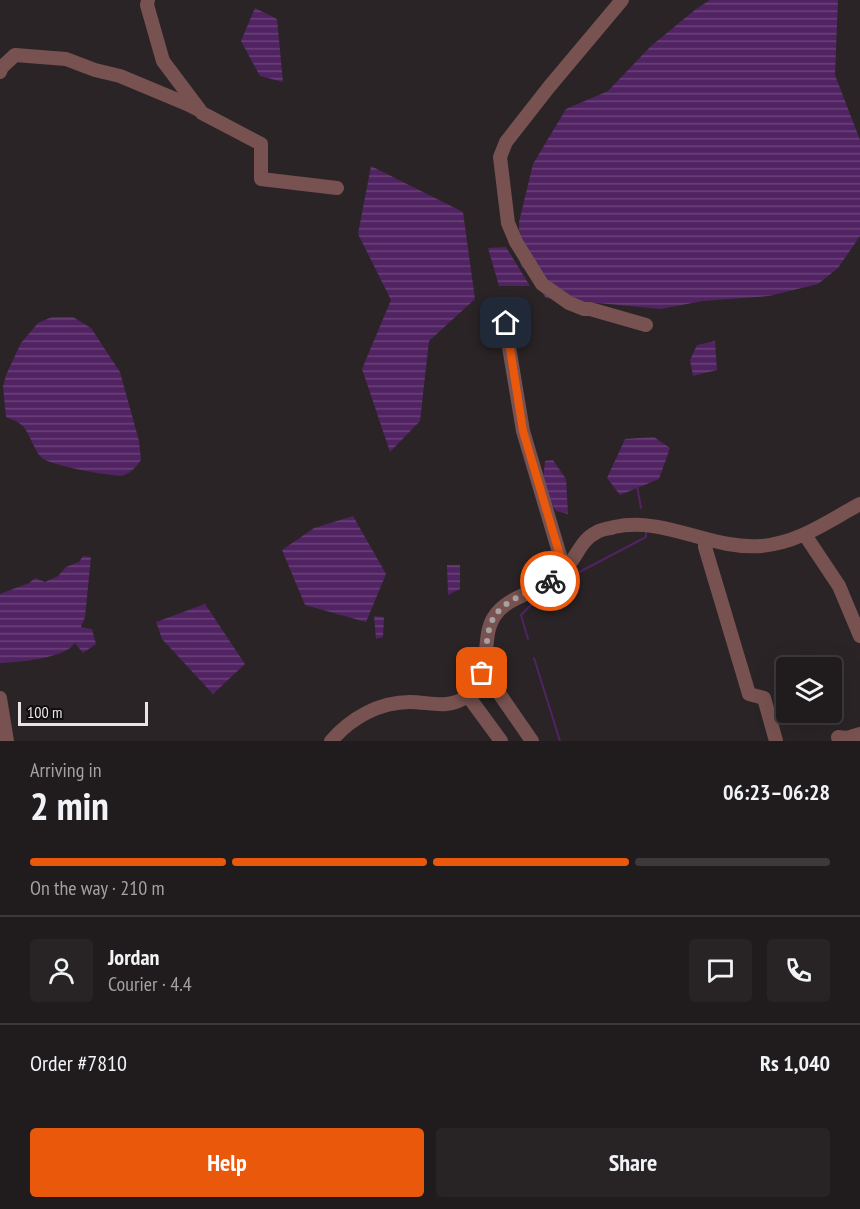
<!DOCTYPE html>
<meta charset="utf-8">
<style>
:root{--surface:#201b1c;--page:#282425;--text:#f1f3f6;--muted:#a2a1a3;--line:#3d393b;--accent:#ea580c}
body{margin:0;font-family:"PT Sans Narrow",sans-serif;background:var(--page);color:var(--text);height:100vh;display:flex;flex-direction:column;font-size:22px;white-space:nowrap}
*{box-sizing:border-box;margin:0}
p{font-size:20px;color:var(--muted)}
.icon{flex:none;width:33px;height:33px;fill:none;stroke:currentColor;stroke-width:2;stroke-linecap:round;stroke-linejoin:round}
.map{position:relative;height:741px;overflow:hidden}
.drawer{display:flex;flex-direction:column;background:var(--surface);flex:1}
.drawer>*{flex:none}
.controls{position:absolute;left:776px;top:657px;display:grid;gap:12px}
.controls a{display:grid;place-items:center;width:66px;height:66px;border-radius:6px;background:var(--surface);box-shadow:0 6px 24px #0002,0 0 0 2px var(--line);font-size:30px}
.scale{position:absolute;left:18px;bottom:15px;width:130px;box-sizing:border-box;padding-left:6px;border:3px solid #e9e5e6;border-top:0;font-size:16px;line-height:21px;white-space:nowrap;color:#e9e5e6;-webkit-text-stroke:4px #110e0f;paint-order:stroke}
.pin{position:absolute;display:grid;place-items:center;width:51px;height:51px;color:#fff;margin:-26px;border-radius:12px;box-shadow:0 3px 9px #0006}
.courier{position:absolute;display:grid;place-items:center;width:60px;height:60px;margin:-30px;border:4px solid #ea580c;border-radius:50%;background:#fff;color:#222;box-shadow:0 2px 8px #0007}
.headline em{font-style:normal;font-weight:700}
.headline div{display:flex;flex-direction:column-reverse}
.headline{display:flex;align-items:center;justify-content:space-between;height:102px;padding:0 30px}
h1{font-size:39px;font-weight:700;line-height:45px}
.bar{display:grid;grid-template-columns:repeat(4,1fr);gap:9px 6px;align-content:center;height:72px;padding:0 30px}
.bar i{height:8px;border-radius:4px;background:var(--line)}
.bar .selected{background:var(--accent)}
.bar p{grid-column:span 4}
.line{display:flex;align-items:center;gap:15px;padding:0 30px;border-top:2px solid var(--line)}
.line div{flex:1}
.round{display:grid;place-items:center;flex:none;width:63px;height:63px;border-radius:6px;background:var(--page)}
.primary-button{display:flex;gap:12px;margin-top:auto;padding:12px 30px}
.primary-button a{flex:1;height:69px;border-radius:6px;background:var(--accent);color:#fff;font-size:24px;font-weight:700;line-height:69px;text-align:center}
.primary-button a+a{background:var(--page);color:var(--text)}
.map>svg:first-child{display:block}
.water{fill:url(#water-rules)}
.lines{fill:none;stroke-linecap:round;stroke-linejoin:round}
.stream{stroke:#512362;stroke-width:2}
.minor{stroke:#785250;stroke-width:14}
.done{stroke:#a6a1a3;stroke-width:6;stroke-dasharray:0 10.8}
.route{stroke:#ea580c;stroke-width:8}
</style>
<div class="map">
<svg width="860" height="741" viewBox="0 0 860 741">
<defs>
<pattern id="water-rules" width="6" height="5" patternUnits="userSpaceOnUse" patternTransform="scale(1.5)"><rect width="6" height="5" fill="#512362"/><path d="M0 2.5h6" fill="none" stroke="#6a4378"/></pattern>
</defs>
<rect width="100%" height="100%" fill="#2a2426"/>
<g class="water">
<polygon points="710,0 838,0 835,75 860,140 860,236 838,268 818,284 769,296 703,301 660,309 546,298 520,264 519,222 533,164 566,109 608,91 651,46 696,9"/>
<polygon points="255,8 277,19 283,82 260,76 241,41"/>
<polygon points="371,166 463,212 475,299 429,341 420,421 390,452 362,369 391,300 358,234"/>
<polygon points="506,247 530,286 499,286 488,248"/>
<path d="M52,317H73L91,328L120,372L139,441L141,460C136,467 132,472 124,475C115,478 49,465 42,458C32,448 30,430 19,423C15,420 10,419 6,417L3,387L6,375L21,343L38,323Z"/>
<polygon points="715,341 717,370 693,376 690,360 697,345"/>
<polygon points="654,437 670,448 659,479 620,495 607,478 625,439"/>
<polygon points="553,460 566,479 568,514 556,511 542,490 545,461"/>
<polygon points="353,516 386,574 366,622 305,605 282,550 314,528"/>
<path d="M83,556L91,557L85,617L81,627L92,629L96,644L83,653L75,643C64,659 18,662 0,663V594L29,583L35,578L45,582L58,576L66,567L79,562Z"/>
<polygon points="447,565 460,565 460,589 448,595"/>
<polygon points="205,604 245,664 213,694 162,639 156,622"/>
<polygon points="374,616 384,617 383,637 376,639"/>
</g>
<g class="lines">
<g class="stream">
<polyline points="637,486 641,508"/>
<polyline points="570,577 646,537 646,532"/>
<polyline points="528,639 521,615 543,593"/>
<polyline points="534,658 560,741"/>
</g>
<g class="minor">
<polyline points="148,0 147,5 163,61 202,113 261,144 261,179 337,188"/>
<polyline points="622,0 549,87 506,142 500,157 508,223 516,242 542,284 569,303 584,309 590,309 646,325"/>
<polyline points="0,72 2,67 15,55 66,59 95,70 120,76 187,104 199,110"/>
<polyline points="505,323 523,431 564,569"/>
<polyline points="805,535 839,586 860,636"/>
<polyline points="705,540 705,547 749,694 764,698 776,741"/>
<polyline points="483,670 532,741"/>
<polyline points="468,696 501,741"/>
<polyline points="0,698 7,741"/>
<path d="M331,741C351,718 379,702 410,702C430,702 449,710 467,696C494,676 480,638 494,617C506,597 533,594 551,581C558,575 565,570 571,562C579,551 583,539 597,532C602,529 608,529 614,527C665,516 710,550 761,546C799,543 828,521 860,504"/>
<polyline points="839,741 838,737 847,738 860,734"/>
</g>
</g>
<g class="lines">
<path class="done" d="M482,673C486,657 486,640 490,626C498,600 529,594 550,581"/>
<polyline class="route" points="506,323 523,431 564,569 550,581"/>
</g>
</svg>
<div class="controls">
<a><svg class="icon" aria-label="layers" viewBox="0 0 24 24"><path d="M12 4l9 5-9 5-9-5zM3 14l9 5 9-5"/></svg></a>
</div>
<div class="scale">100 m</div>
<div class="pin" style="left:482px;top:673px;background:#ea580c"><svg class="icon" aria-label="bag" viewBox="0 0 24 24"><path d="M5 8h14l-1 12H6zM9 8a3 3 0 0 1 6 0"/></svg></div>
<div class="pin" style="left:506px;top:323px;background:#1f2937"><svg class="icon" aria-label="home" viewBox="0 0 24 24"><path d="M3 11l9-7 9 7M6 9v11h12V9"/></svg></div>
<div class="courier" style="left:550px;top:581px"><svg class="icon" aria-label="bike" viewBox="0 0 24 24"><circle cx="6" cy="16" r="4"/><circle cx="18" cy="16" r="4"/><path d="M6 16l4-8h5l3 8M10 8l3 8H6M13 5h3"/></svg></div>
</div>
<section class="drawer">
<div class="headline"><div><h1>2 min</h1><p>Arriving in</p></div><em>06:23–06:28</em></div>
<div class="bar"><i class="selected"></i><i class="selected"></i><i class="selected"></i><i></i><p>On the way · 210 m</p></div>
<div class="line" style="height:108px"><a class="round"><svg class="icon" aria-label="person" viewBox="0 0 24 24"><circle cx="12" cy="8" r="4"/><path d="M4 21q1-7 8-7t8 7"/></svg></a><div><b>Jordan</b><p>Courier · 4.4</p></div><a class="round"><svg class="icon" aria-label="chat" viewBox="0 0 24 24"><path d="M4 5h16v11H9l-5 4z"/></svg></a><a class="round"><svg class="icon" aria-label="phone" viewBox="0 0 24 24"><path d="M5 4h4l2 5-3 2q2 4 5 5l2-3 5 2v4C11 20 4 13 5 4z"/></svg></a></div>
<div class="line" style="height:78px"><div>Order #7810</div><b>Rs 1,040</b></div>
<div class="primary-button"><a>Help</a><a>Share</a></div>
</section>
